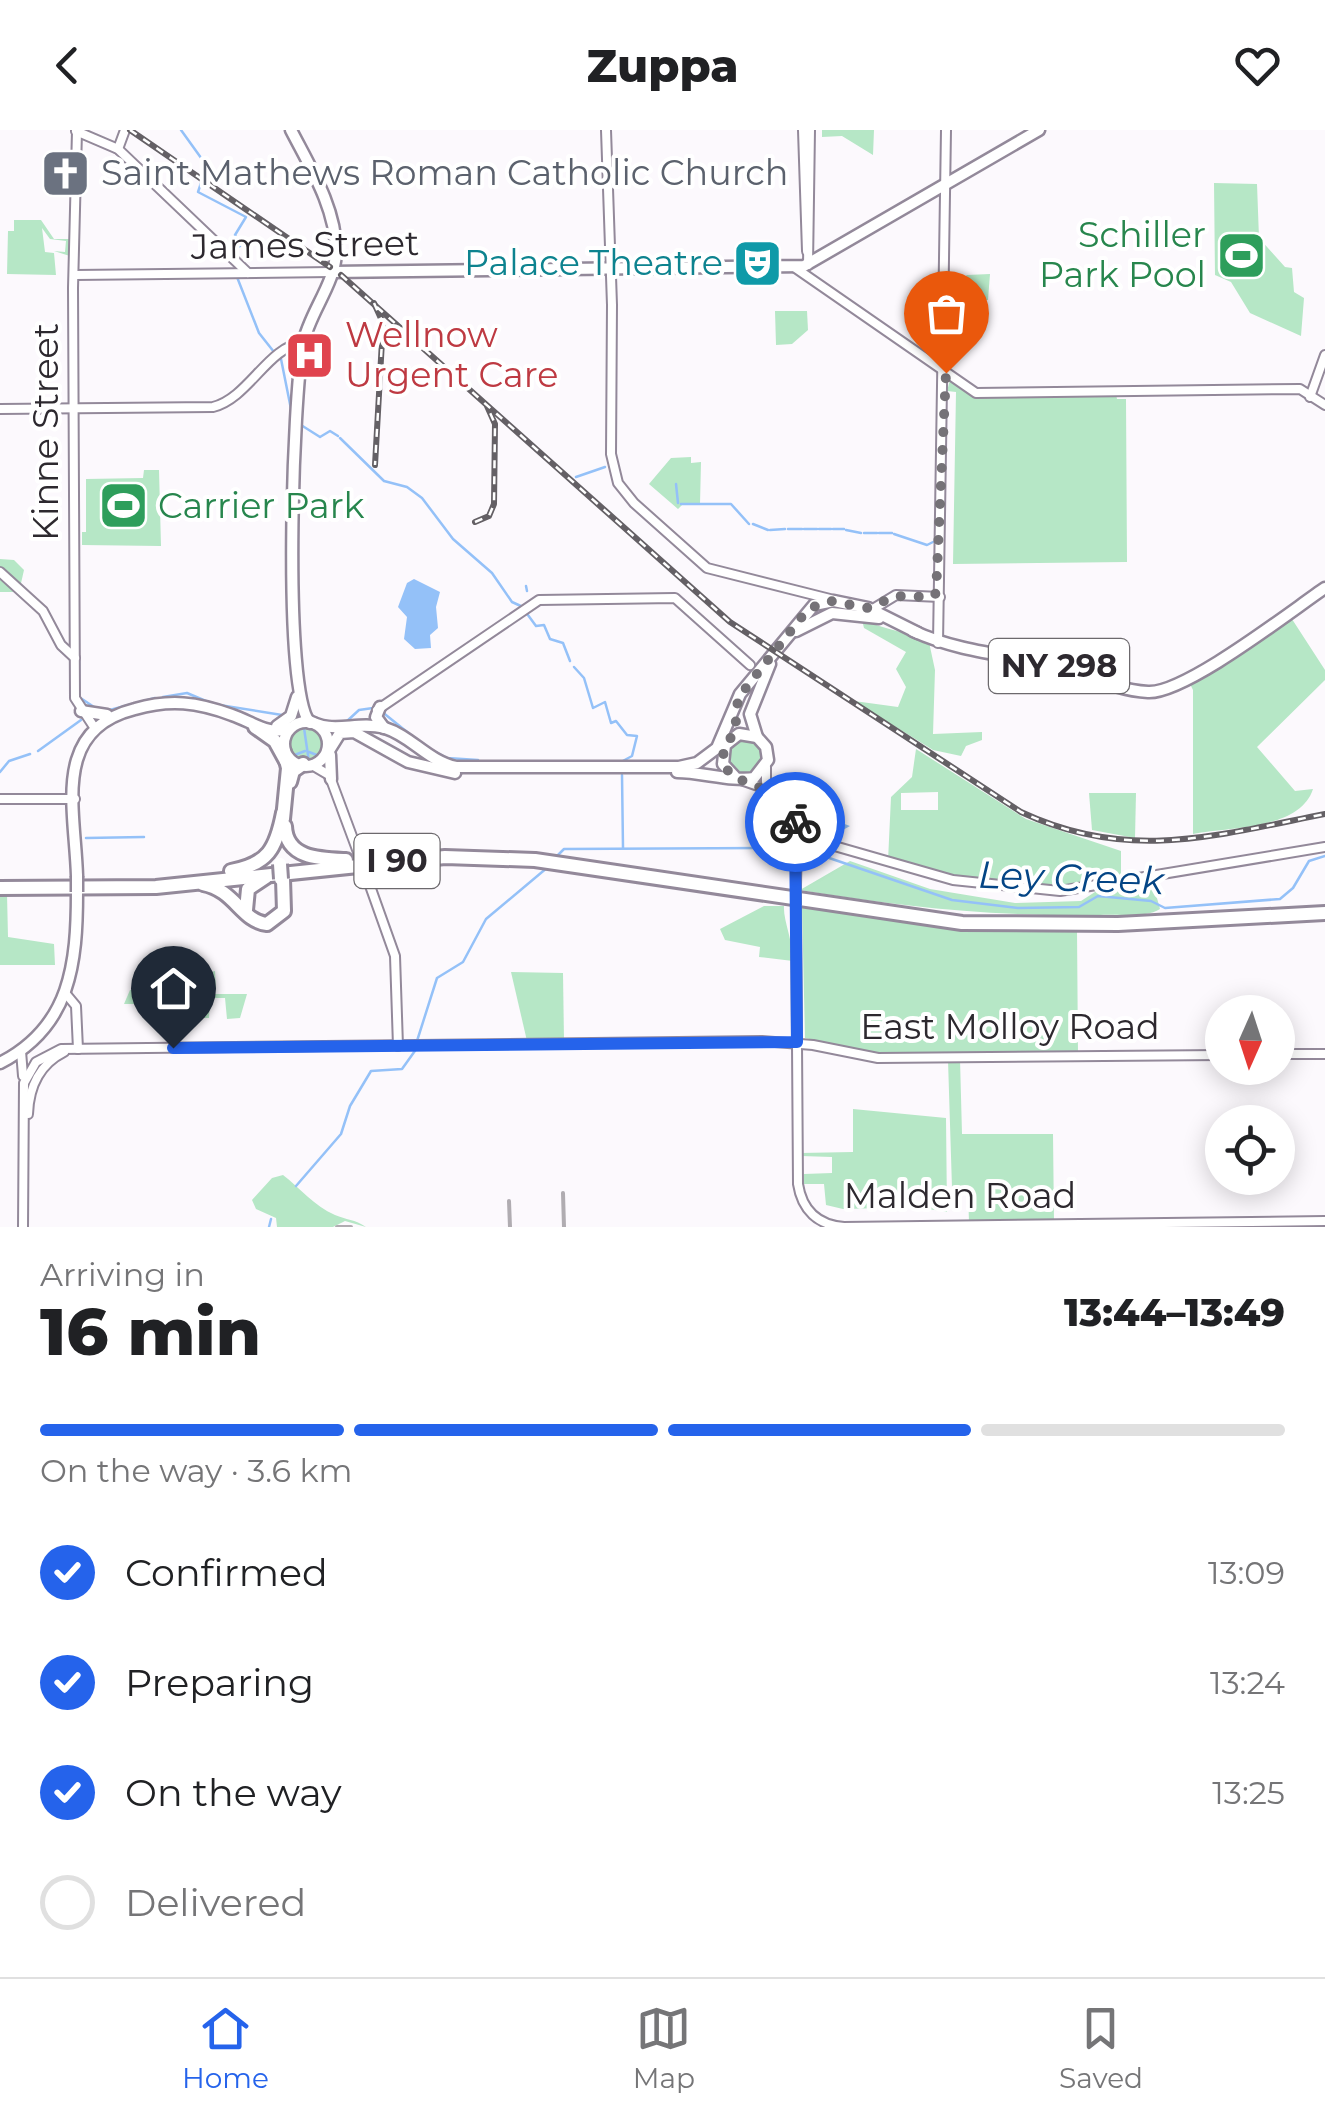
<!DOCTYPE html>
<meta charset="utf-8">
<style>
:root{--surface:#fff;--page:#f6f6f6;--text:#202124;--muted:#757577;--line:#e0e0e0;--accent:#2563eb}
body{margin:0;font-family:Montserrat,sans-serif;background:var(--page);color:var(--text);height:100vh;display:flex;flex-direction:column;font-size:38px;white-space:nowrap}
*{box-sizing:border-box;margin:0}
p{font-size:32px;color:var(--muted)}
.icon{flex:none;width:55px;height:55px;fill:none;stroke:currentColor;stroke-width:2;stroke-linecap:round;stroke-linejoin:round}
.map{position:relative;height:1097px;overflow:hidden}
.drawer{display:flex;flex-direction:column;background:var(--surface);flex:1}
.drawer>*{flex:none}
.needle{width:65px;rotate:183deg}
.controls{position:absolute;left:1205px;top:865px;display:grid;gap:20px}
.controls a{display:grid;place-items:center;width:90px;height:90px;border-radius:50%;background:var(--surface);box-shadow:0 5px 25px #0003;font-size:50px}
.pin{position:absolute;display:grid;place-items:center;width:85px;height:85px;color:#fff;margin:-102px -42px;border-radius:50% 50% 50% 0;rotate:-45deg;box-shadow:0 0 10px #0007}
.pin .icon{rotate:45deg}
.courier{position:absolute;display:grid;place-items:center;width:100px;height:100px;margin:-50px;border:8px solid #2563eb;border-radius:50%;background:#fff;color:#222;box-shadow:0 2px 12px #0007}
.summary em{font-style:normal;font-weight:800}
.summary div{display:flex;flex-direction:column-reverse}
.summary{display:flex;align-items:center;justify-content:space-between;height:170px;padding:0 40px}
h1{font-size:65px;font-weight:800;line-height:75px}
.bar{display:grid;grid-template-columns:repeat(4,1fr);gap:15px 10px;align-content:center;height:120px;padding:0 40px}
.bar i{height:12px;border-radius:8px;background:var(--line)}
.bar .on{background:var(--accent)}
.bar p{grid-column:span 4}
ol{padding:0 40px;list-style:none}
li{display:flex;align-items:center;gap:30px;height:110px}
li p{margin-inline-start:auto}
li .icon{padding:10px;border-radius:50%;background:var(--accent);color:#fff;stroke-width:4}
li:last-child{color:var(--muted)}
li i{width:55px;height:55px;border:5px solid var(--line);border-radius:50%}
header{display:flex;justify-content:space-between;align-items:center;height:130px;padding:0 40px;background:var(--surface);font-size:45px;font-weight:800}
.tab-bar{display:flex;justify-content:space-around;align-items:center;height:140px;border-top:2px solid var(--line);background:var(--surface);font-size:28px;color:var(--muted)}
.tab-bar a{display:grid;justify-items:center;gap:5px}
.tab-bar .on{color:var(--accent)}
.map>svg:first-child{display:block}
.green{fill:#b6e7c6;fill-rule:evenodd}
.water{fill:#94c1f8}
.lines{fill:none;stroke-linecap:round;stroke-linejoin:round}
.stream{stroke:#94c1f8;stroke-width:2.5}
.taxiway{stroke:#b0acb1;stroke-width:4}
.secondary-casing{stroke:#93899a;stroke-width:12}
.primary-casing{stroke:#93899a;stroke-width:15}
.highway-casing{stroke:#93899a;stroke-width:18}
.secondary{stroke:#fff;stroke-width:8}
.primary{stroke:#fff;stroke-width:10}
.highway{stroke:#fff;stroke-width:12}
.rail-casing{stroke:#646065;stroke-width:6}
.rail{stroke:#fff;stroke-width:2.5;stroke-dasharray:8;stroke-linecap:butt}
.secondary-bridge-casing{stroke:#93899a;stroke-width:12;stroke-linecap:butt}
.primary-bridge-casing{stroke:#93899a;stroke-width:15;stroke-linecap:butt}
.highway-bridge-casing{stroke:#93899a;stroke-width:18;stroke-linecap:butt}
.secondary-bridge{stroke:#fff;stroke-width:8}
.primary-bridge{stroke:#fff;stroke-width:10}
.highway-bridge{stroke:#fff;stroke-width:12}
.done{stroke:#757277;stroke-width:10;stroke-dasharray:0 18}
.route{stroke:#2563eb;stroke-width:12}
.labels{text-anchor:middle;stroke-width:8;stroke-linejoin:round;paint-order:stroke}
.shield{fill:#fff;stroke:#6c696d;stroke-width:2.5}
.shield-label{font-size:32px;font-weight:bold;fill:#2d292f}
.worship-label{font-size:35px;fill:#5b616d;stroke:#fff;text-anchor:start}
.leisure-label{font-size:35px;fill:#27864d;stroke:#fff;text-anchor:end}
.street-label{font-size:35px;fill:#2d292f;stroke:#fff}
.culture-label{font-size:35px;fill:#0d838f;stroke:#fff;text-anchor:end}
.health-label{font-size:35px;fill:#be3a42;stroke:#fff;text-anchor:start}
.water-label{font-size:38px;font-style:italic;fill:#044585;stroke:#fff}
</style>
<header><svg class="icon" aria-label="back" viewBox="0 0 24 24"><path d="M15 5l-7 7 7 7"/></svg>Zuppa<svg class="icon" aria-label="heart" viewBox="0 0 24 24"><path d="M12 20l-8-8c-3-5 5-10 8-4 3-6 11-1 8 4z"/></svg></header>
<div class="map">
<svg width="1325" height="1097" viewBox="0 0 1325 1097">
<rect width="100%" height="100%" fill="#fcf9fd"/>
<g class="green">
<polygon points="822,0 874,0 873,25 842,6 822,7"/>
<polygon points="1214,53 1257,54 1259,108 1285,137 1292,138 1294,162 1304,168 1301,206 1250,183 1231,152 1215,145"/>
<polygon points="14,90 41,90 54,109 72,109 73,127 54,121 65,122 66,111 50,109 42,98 45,122 54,123 56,145 7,144 8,101 14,101"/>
<polygon points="990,144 988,170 957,170 958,152 967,145"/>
<polygon points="775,181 807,181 808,200 792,214 776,215"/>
<polygon points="950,250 974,265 1116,264 1117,269 1126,269 1127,432 953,434 956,262 947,261"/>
<polygon points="691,327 691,333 701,332 700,374 683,374 678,379 649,354 671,328"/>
<polygon points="144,340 159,340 161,416 82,415 82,402 86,402 86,349 143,348"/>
<polygon points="0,429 14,430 24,440 19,462 0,462"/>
<path d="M1290,486L1325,540V550L1257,617L1295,661L1313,659C1300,700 1229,697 1193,704V560L1189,552Z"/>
<path d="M862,490C886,500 906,501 929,512L935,540L933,604L982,602V610L966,616L961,626L933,620L854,571L898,577L906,557L896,539L906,522L864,498Z"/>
<circle cx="306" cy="614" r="20"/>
<polygon points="736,608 758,610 766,626 749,648 731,643 725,622"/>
<path d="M916,619L1026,689L1121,721V752L1106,745L1075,753L1074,757C1010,757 951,747 888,731L891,667L912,647ZM938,662V680H901V663Z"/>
<polygon points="1089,663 1136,663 1135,708 1092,700"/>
<path d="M850,731L930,759L1015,773L1081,771L1095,762L1152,750L1160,779C1146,788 1118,784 1100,785C997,787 901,777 800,760Z"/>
<polygon points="0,764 7,764 8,807 54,814 55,835 0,835"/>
<path d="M764,776H784C783,790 793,811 793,831L759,827L760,817L725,810L720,799Z"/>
<polygon points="802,776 975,802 1077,800 1078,924 873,923 805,908"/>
<polygon points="179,837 204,844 215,841 216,860 178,849"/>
<polygon points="157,838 174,842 174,852 188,857 179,864 178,880 167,882 166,864 144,864 137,874 124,874 130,860 158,859 159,854 147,849"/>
<polygon points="511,842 563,843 564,910 527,911"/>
<polygon points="208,864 247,864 240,888 227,889 225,868 210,868 209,888 204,888"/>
<polygon points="960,929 962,1004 1053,1004 1054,1092 969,1093 968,1058 952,1058 948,930"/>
<polygon points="853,979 946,988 947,1082 922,1078 920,1061 904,1060 883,1078 843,1079 826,1075 824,1054 804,1054 804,1044 832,1043 832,1027 801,1026 800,1023 853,1022"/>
<path d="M283,1045C300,1058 314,1076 335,1085C346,1090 355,1089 366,1097L345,1091L333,1097H277L276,1088L256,1079L252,1070L272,1048Z"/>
</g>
<g class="water">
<polygon points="414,449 440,462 436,477 438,498 430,505 431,518 415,519 404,509 407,487 398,477 407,453"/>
<polygon points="805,670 819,679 818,687 825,682 831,689 850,696 834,705 807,693"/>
</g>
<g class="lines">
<g class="stream">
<polyline points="181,0 204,32 205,46"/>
<polyline points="202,50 198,62 246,87 235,105 240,116 228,119"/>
<polyline points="237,147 259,203 274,222"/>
<polyline points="281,229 292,284"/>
<polyline points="301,295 320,307 330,301 338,306"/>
<polyline points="340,308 384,351 407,357 422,368 453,409 492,443 512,472 523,477"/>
<polyline points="576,347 605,337"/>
<polyline points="676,354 678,373"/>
<polyline points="681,374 731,374 749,394"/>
<polyline points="753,394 768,400"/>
<polyline points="788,399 802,399"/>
<polyline points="804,399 817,399"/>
<polyline points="819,399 831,399"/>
<polyline points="833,399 844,399"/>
<polyline points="770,400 785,399"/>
<polyline points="846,400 861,403"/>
<polyline points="864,403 877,403"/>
<polyline points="879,403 892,403"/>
<polyline points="894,404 927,415 933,412"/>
<polyline points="526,456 527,461"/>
<polyline points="525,481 536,496 544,495 550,509 563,513 570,531"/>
<polyline points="79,531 79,567 97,579"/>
<polyline points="574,537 584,548 593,578 605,572 611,593 616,591 627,605 637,606 632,626 621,632"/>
<polyline points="163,567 187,563 213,574 282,585"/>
<polyline points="106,581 155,568"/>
<polyline points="381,581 422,614"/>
<polyline points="346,592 359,580 373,578"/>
<polyline points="304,598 309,632"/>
<polyline points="428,618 447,628 478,630"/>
<polyline points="38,621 81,590"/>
<polyline points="309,622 322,627"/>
<polyline points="292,626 305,621"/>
<polyline points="570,632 621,632"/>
<polyline points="0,642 9,631 30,624"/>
<polyline points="622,645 623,718"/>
<polyline points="86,708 144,707"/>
<polyline points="800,718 952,770 1018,778 1079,777 1098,766 1151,771 1165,778 1280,769 1293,758 1309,731 1325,726"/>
<polyline points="557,726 564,719 792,718"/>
<polyline points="417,911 437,848 463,832 486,789 548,737"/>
<polyline points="296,1056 341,1004 350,976 371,941 402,939 417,918"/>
<polyline points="269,1097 271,1089"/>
</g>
<g class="taxiway">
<polyline points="563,1063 564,1097"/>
<polyline points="509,1071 510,1097"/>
<polyline points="337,1097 351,1097"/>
</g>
<defs>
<g id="secondary">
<polyline points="606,0 612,175 611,324 618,353 634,373 707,438 834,470"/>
<polyline points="803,0 807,121"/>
<polyline points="76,1 118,19 248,143"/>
<polyline points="77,1 73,158 75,568 94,597"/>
<polyline points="118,19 125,0"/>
<polyline points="808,135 810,0"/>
<polyline points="794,137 976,263 1300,259 1325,275"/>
<polyline points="75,145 332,142"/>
<polyline points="1310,267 1325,225"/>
<path d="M0,279L213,277C249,268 268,216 303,213"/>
<polyline points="0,442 43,481 61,515 75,528"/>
<polyline points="873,479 896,465 940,467"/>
<polyline points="938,513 946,0"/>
<polyline points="377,580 539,470 675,468 750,535"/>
<polyline points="312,635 329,645"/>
<path d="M766,637V652C805,686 796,711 796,759"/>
<polyline points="330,647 359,725"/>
<polyline points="741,650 775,662"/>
<polyline points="0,669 75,669"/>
<polyline points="796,705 953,750 1060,761 1325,717"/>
<polyline points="364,739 395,826 398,916"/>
<path d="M796,775L798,1054C802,1080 818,1095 844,1097L1325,1091"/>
<polyline points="66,864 76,876 78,919"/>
<polyline points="21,921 23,946"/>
<polyline points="1278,924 1325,924"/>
<path d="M28,984C29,957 40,934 64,922"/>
<polyline points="23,1097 24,953 36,932 61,919 762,911 813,915 878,928 1222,925"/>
</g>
<g id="primary">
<path d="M291,0C310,37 336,78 336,121C336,153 309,183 303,214C293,266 282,561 310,593"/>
<polyline points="332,142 804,136 1039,0"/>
<polyline points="796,501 832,483 879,488"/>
<path d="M913,501C957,521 1000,524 1046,533C1082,539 1108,560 1148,562C1185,564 1291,481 1325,458"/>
<polyline points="380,577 376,587 384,598"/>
<polyline points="81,581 107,585"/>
<path d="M306,589C333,606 355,590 385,598C411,606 428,631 456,637H679L697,633L717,618L740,564L814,475L834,471L868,478L918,503"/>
<circle cx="306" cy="614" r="22"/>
<polyline points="277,596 291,586 297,567"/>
<polyline points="757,607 750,584 770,534"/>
<polyline points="330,619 340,603 354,602 408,632 455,643"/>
<polyline points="330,625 331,649"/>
<path d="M677,642C701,642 733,652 754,648L768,630L766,617L757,607L739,604L725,615L723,634L736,648"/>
<path d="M77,746C75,678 51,600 135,579C170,569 197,572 232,585C251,591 269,607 289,598"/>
<path d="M0,933C71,897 77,833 77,762"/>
</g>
<g id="highway">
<polyline points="255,597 275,611 286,631"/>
<polyline points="290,652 293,641 303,634"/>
<polyline points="283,689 288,638 284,622"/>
<path d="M285,696C286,729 321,729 346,730"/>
<path d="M231,741C268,734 276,719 283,683"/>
<path d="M203,754C235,760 241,791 267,794L284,781L283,749"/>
<polyline points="0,758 156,757 445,727 535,730 962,793 1118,794 1325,783"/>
<polyline points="246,780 248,759 266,747"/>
</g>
</defs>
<use href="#secondary" class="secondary-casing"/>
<use href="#primary" class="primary-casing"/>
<use href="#highway" class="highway-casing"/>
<use href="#secondary" class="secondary"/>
<use href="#primary" class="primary"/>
<use href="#highway" class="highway"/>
<defs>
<g id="rail">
<polyline points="130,0 330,137"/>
<path d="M341,145L730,492L1021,682C1128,732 1214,706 1325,684"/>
<polyline points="374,173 383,193 375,335"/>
<polyline points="475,392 489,386 494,374 495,294 487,276"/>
</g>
</defs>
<use href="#rail" class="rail-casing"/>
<use href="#rail" class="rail"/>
<defs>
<g id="secondary-bridge">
<polyline points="359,725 364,739"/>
<polyline points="796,759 796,775"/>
</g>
<polyline id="primary-bridge" points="77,746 77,762"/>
<polyline id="highway-bridge" points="280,734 281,749"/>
</defs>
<use href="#secondary-bridge" class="secondary-bridge-casing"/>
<use href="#primary-bridge" class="primary-bridge-casing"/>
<use href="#highway-bridge" class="highway-bridge-casing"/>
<use href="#secondary-bridge" class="secondary-bridge"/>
<use href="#primary-bridge" class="primary-bridge"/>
<use href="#highway-bridge" class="highway-bridge"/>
</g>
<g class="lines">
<polyline class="done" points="795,692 784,667 736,648 725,638 723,620 735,601 738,568 808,479 830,471 868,478 896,466 932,467 936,463 946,243"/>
<polyline class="route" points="173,918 797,912 795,692"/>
</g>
<defs>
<symbol id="church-square" viewBox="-11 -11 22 22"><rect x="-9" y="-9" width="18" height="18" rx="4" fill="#6b7280" stroke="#fff"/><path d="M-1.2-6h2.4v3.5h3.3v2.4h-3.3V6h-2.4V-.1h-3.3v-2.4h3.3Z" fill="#fff"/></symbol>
<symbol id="stadium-square" viewBox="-11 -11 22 22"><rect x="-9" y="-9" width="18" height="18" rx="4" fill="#2e9e5b" stroke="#fff"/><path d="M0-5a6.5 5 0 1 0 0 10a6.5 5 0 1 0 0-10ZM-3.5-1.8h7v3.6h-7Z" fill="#fff"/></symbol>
<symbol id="theatre-square" viewBox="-11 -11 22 22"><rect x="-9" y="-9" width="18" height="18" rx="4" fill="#0f9aa8" stroke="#fff"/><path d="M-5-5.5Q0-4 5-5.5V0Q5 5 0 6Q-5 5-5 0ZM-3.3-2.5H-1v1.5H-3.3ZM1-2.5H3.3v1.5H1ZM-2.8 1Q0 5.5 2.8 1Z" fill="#fff"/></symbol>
<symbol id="hospital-square" viewBox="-11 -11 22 22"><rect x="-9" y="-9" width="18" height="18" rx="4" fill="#e0444e" stroke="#fff"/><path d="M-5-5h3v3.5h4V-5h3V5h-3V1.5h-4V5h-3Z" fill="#fff"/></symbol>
</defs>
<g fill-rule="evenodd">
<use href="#church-square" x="38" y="16" width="55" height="55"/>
<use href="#stadium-square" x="1214" y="98" width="55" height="55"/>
<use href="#theatre-square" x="730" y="106" width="55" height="55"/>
<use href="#hospital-square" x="282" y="198" width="55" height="55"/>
<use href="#stadium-square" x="96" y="348" width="55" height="55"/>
</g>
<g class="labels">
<g class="shield">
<rect x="989" y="509" width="140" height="54" rx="8"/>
<rect x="354.5" y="704" width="85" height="54" rx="8"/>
</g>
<g class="shield-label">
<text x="1059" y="547">NY 298</text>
<text x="397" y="742">I 90</text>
</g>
<g class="worship-label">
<text x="101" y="55">Saint Mathews Roman Catholic Church</text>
</g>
<g class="leisure-label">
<text x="1206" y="117">Schiller<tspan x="1206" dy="40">Park Pool</tspan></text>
<text x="158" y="388" text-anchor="start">Carrier Park</text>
</g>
<g class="street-label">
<text transform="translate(305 115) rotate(-1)" y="12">James Street</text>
<text transform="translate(46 302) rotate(-90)" y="12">Kinne Street</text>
<text x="1010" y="909">East Molloy Road</text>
<text x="960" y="1078">Malden Road</text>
</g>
<g class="culture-label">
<text x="723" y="145">Palace Theatre</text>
</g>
<g class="health-label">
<text x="345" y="217">Wellnow<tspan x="345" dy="40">Urgent Care</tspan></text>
</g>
<g class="water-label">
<text transform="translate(1071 748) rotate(2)" y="13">Ley Creek</text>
</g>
</g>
</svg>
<div class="controls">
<a><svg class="needle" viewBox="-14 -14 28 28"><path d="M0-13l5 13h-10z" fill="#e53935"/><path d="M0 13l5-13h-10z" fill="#757577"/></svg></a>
<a><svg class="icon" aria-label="locate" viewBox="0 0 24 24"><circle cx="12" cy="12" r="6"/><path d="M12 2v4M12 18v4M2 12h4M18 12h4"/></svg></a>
</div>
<div class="pin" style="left:946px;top:243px;background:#ea580c"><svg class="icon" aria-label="bag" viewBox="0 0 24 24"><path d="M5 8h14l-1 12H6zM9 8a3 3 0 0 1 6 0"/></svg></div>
<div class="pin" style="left:173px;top:918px;background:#1f2937"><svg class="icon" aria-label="home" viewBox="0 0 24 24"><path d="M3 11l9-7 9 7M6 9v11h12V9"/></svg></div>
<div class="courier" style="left:795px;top:692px"><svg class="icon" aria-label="bike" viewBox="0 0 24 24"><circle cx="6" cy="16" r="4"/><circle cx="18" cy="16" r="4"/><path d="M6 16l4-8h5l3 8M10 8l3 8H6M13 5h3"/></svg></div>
</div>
<section class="drawer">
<div class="summary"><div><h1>16 min</h1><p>Arriving in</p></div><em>13:44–13:49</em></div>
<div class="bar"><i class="on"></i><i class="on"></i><i class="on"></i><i></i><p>On the way · 3.6 km</p></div>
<ol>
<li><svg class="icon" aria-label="check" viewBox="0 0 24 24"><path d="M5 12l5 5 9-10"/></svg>Confirmed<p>13:09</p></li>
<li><svg class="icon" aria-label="check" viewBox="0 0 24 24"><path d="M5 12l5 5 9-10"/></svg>Preparing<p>13:24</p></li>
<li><svg class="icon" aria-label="check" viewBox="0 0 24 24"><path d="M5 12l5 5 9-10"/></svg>On the way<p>13:25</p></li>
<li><i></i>Delivered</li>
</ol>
</section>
<nav class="tab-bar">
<a class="on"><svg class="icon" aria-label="home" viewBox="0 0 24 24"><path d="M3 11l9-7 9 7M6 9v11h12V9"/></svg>Home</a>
<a><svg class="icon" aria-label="map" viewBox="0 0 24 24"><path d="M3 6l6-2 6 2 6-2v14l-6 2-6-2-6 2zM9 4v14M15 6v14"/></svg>Map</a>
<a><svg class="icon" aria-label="saved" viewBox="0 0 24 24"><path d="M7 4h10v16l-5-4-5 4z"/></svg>Saved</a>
</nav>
